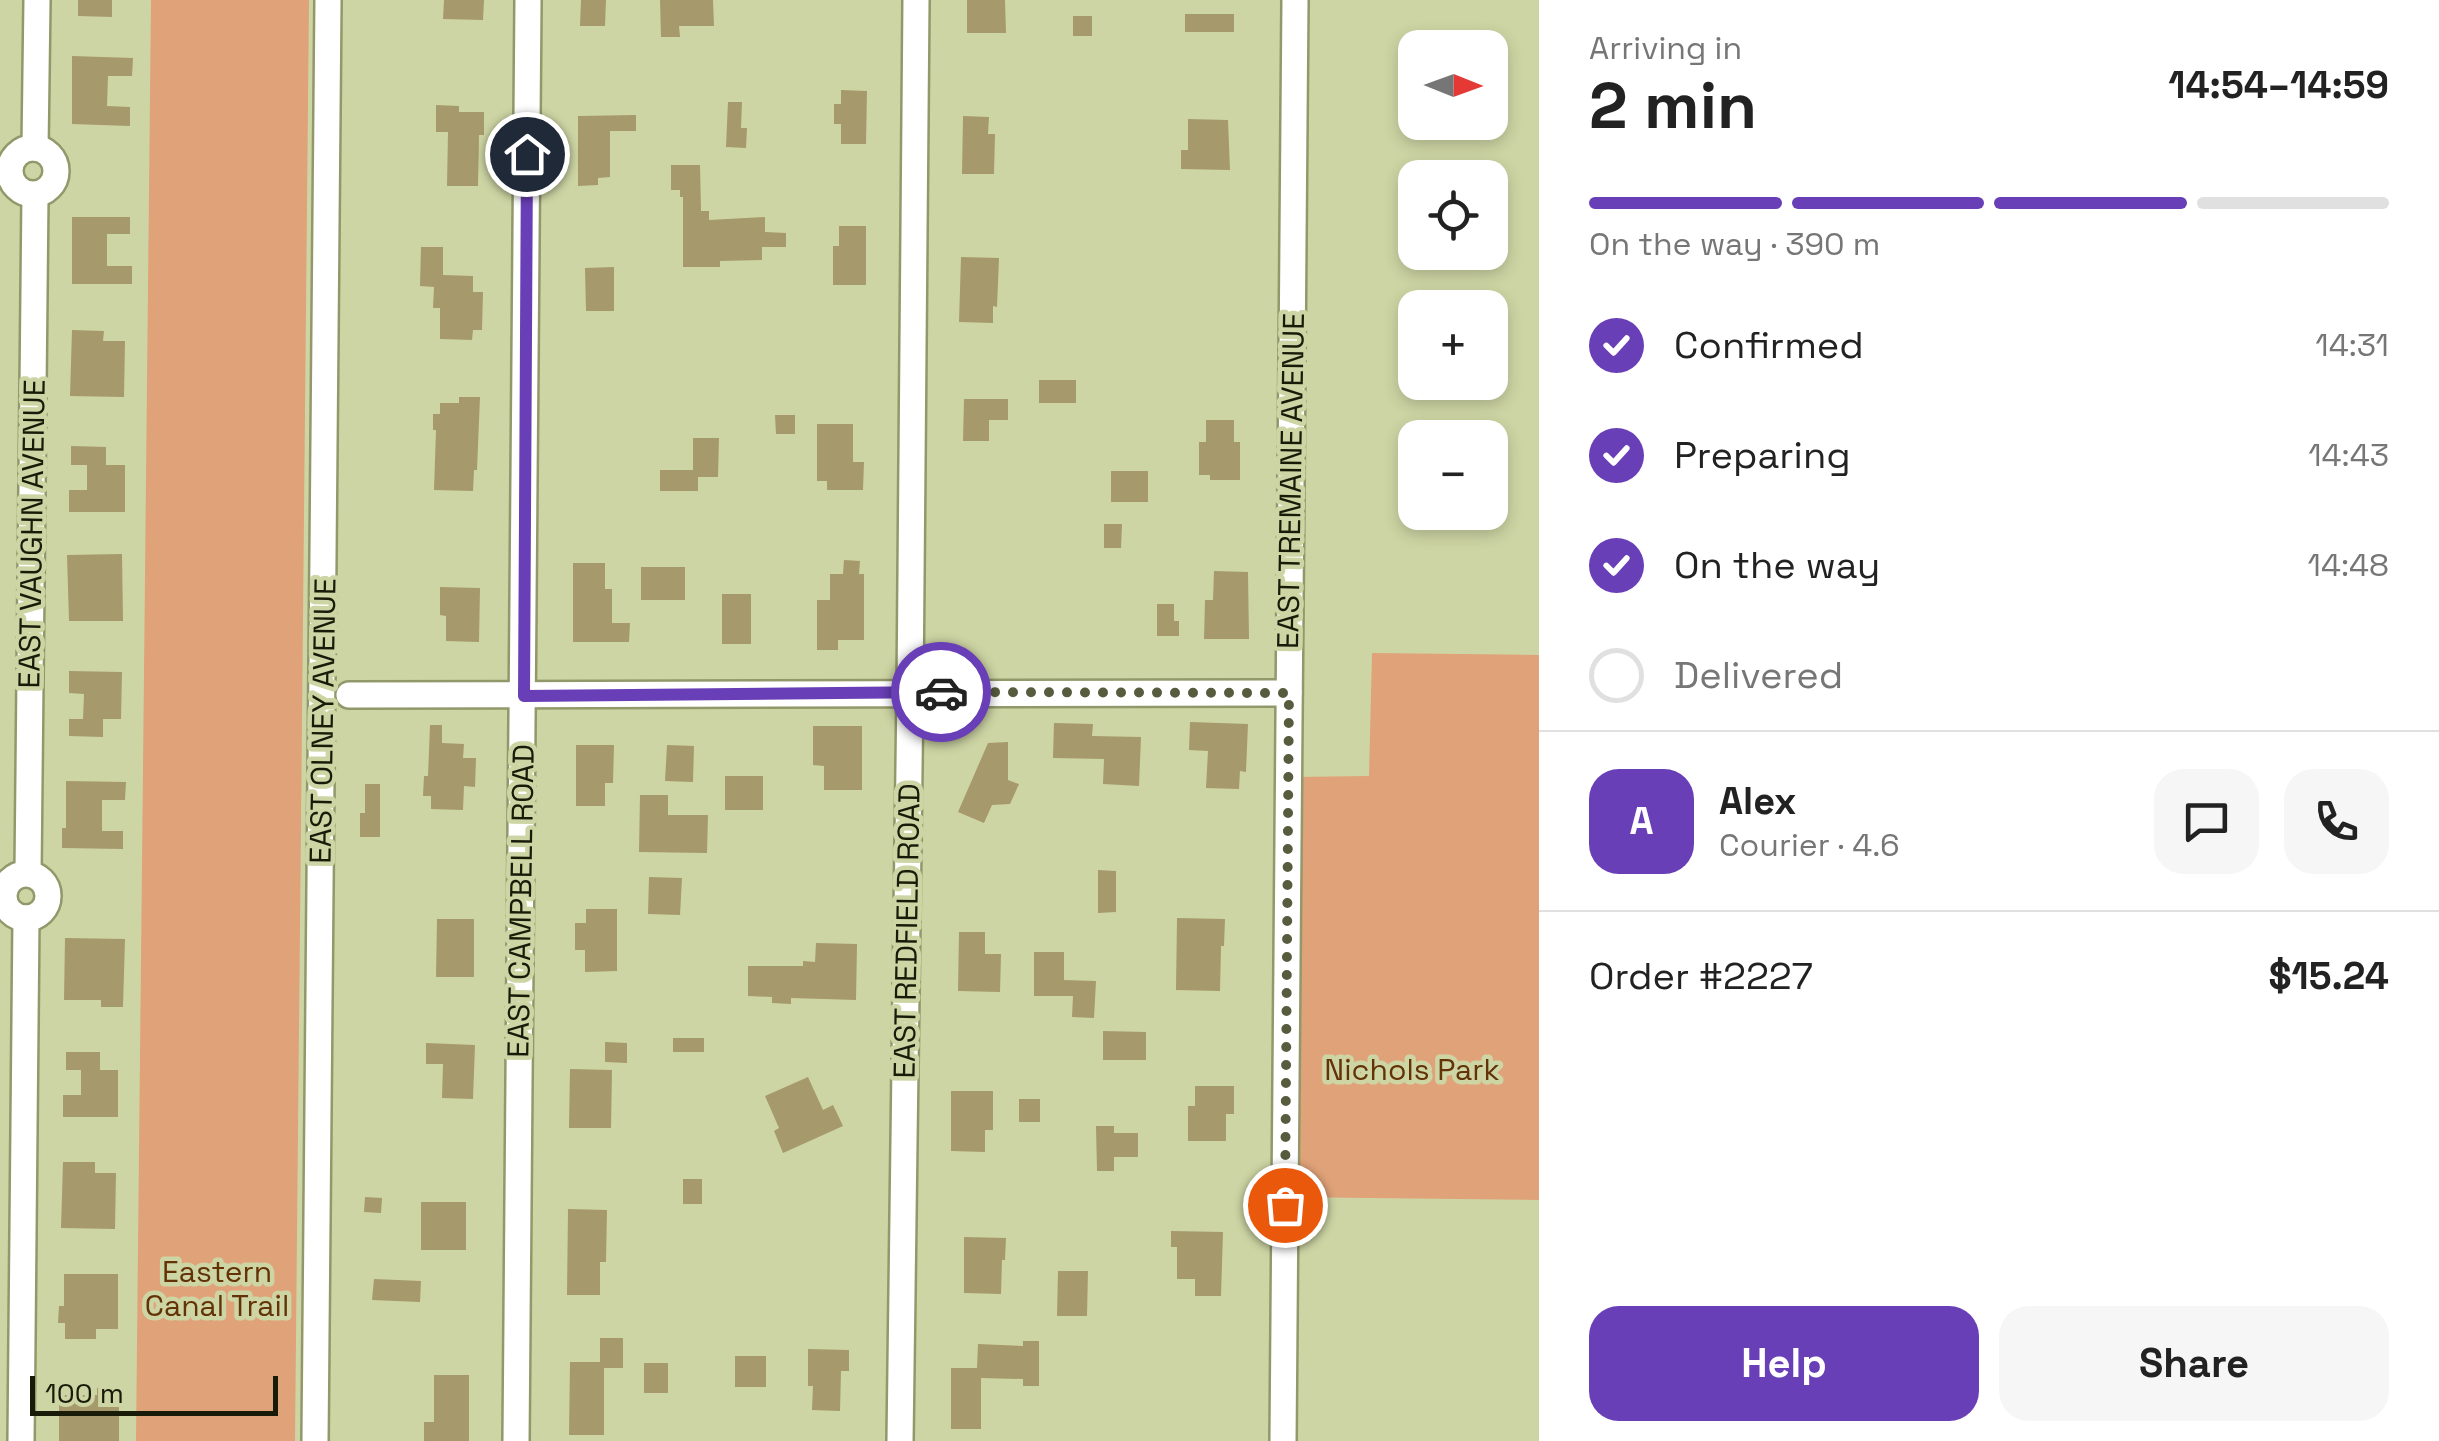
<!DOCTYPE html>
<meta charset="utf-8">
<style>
:root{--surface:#fff;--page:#f6f6f6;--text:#222;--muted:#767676;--line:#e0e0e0;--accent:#693fb7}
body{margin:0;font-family:"Space Grotesk",sans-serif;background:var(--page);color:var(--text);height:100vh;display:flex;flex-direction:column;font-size:38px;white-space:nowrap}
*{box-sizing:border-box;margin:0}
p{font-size:32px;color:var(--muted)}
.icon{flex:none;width:55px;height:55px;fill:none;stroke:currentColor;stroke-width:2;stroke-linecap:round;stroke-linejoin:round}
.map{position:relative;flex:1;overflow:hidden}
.panel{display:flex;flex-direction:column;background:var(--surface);width:900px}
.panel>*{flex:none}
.needle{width:65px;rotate:91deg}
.tools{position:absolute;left:1398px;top:30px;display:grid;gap:20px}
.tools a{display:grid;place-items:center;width:110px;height:110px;border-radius:20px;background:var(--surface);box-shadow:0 5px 15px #0003;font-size:50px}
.scale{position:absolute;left:30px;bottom:25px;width:248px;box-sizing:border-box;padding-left:10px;border:5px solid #191b09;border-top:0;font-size:28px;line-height:35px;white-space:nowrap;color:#191b09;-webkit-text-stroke:8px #ced5a4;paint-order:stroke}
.pin{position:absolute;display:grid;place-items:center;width:85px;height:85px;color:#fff;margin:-42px;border:5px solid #fff;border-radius:50%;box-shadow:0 2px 10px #0007}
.courier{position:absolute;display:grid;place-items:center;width:100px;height:100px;margin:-50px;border:8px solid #693fb7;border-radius:50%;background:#fff;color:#222;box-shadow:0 2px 12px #0007}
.overview em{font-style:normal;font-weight:700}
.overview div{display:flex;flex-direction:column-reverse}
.overview{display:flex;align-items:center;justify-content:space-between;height:170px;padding:0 50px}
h1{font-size:65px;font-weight:700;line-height:75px}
.bar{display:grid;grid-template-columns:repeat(4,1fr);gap:15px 10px;align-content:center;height:120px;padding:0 50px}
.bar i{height:12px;border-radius:8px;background:var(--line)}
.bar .active{background:var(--accent)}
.bar p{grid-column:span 4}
.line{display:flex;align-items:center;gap:25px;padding:0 50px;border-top:2px solid var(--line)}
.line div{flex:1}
.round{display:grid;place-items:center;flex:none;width:105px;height:105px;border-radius:30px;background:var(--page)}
ol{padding:0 50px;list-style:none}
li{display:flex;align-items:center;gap:30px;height:110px}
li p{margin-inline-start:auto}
li .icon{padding:10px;border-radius:50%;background:var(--accent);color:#fff;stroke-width:4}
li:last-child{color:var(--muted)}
li i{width:55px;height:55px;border:5px solid var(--line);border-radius:50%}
.button{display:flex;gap:20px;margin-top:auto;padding:20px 50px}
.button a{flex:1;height:115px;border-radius:30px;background:var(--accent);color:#fff;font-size:40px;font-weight:700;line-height:115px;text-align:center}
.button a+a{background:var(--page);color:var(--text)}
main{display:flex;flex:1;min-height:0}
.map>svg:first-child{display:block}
.green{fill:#e0a278}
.building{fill:#a6996b}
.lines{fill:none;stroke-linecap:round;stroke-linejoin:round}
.minor-casing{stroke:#92986a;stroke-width:30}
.minor{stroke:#fff;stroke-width:25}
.done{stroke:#585c3f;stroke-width:10;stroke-dasharray:0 18}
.route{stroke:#693fb7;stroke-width:12}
.labels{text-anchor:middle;stroke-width:9;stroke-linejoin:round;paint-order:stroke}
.street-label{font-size:30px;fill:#191b09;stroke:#ced5a4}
.park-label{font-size:30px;fill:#633207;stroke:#ced5a4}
</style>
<main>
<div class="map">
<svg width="1539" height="1441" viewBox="0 0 1539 1441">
<rect width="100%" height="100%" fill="#ced5a4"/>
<g class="green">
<polygon points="151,0 309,0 295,1441 136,1441"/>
<polygon points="1372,653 1539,655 1539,1200 1280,1197 1295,777 1369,776"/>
</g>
<g class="building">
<polygon points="78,0 112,0 112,17 78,16"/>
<polygon points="444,0 484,0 483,20 443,19"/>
<polygon points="581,0 606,0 605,26 580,26"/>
<polygon points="660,0 713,0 714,26 679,26 680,37 661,37"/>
<polygon points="967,0 1005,0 1006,33 967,33"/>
<rect x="1185" y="14" width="49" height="18"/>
<rect x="1073" y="16" width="19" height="20"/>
<polygon points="72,56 133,58 132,76 108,76 107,106 130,107 130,126 72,124"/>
<polygon points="841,90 867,91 866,144 841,144 841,124 834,124 834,104 841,104"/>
<polygon points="728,102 742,102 741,128 747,128 746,148 726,147"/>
<polygon points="436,105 459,106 459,112 484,112 484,135 479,135 478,186 447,186 448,132 436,132"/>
<polygon points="636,115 636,131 610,131 610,177 598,178 598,185 578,186 578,116"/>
<polygon points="963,116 989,117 988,134 995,134 994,174 962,174"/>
<polygon points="1188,119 1228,120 1230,170 1181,169 1181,150 1188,150"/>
<polygon points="671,165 700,165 701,211 709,211 709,220 765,217 765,232 786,233 786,247 762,247 762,260 720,261 720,267 683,267 683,197 680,197 680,190 671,190"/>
<polygon points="72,217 130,217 130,234 107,234 107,266 132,266 132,284 72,284"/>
<polygon points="839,226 866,226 866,285 833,285 833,246 839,246"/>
<polygon points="421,247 443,247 443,275 473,276 473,292 483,292 482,330 473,330 472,340 440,339 440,308 433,308 434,287 420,286"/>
<polygon points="961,257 999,258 997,307 993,306 993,323 959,322"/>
<polygon points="614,267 614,311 586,311 585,268"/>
<polygon points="72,330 104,331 103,341 125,341 124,397 70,396"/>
<rect x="1039" y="380" width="37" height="23"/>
<polygon points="459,397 480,397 477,470 474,470 473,491 434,490 436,430 433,430 433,414 440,414 440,403 459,403"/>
<polygon points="964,399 1008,399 1008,420 989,420 989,441 963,441"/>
<polygon points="775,415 795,415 795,434 776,434"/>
<polygon points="1206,420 1234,420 1234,442 1240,442 1240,480 1210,480 1210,475 1199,475 1199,442 1206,442"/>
<polygon points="817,424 853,424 853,462 864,462 863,490 827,490 827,481 817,481"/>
<polygon points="693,438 719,438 718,477 698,477 698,491 660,491 660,470 693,470"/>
<polygon points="71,446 106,447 106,465 125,465 125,512 69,512 69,490 87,490 87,465 71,465"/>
<rect x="1111" y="471" width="37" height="31"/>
<polygon points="1104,524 1122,524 1121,548 1104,548"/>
<polygon points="122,554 123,621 69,621 67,555"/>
<polygon points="844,560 860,561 859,574 864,574 864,640 838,640 838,650 817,650 817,600 830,600 830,574 843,574"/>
<polygon points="573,563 605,563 605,589 612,589 612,623 630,623 629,642 573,642"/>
<rect x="641" y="567" width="44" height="33"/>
<polygon points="1214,571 1248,572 1249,639 1204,639 1205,600 1213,600"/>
<polygon points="440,587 480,588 479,642 446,641 446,616 440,615"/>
<rect x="722" y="594" width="29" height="50"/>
<polygon points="1157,604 1174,604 1174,621 1179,621 1179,636 1157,636"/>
<polygon points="69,671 122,672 121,719 103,719 103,737 69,736 69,719 83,719 84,694 69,693"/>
<polygon points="1190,722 1248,724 1246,772 1240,771 1239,789 1206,788 1208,751 1189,750"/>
<polygon points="1054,723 1093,724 1092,736 1141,737 1139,786 1103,784 1104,759 1053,758"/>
<polygon points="430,725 442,725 442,743 464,744 463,758 476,758 475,787 464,786 463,810 431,809 431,796 423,796 424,776 428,776"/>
<polygon points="813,726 862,726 862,790 824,790 824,766 813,765"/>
<polygon points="1008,742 1008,780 1019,784 1010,804 992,805 984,823 958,812 988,743"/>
<polygon points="576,745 614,745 613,783 605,783 605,806 576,806"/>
<polygon points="667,745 694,746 693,782 665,781"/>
<rect x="725" y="776" width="38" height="34"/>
<polygon points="66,781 126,782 125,800 102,800 102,831 123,831 123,849 62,848 62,828 66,828"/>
<polygon points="365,784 380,784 380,837 360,837 360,813 365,813"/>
<polygon points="640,795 668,795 668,815 708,815 707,853 639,852"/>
<polygon points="1098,870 1116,871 1116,912 1098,913"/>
<polygon points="649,877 682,878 680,915 648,914"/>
<polygon points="586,909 617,909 617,971 585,972 585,950 575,950 575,923 586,923"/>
<polygon points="1177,918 1225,919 1224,946 1221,946 1220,991 1176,990"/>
<polygon points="437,919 474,919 474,977 436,977"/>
<polygon points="959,932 985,932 985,954 1001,954 1000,992 958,991"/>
<polygon points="65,938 125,939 123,1007 101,1007 101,1000 64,1000"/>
<polygon points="816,943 857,944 856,1000 791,998 791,1004 772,1003 772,997 748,996 748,966 803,966 803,961 815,962"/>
<polygon points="1034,952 1064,952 1064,980 1096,981 1094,1018 1072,1017 1073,996 1034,996"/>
<polygon points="1103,1031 1146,1032 1146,1060 1103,1060"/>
<rect x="673" y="1038" width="31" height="14"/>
<polygon points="605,1042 627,1043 627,1063 605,1062"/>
<polygon points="426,1043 475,1045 473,1099 442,1098 443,1064 426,1064"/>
<polygon points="66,1052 100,1052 100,1070 118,1070 118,1117 63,1117 63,1095 81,1095 81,1070 66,1070"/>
<polygon points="570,1069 612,1070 611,1128 569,1128"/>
<polygon points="808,1077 823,1110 833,1105 843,1126 783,1153 774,1131 779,1128 765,1096"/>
<polygon points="1195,1086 1234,1086 1234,1114 1226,1114 1226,1141 1188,1141 1188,1106 1195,1106"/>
<polygon points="951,1091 993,1091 993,1130 985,1130 985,1152 951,1151"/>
<rect x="1019" y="1099" width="21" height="23"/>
<polygon points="1096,1126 1114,1126 1114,1133 1138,1133 1138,1157 1114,1157 1114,1171 1097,1171"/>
<polygon points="63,1162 95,1162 95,1173 116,1173 115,1229 61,1228"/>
<rect x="683" y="1179" width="19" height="25"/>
<polygon points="365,1197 382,1198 381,1213 364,1212"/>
<rect x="421" y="1202" width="45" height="48"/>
<polygon points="568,1209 607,1210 606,1262 600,1262 600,1295 567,1295"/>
<polygon points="1171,1231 1223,1232 1221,1296 1195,1296 1195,1279 1177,1279 1177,1247 1171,1247"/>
<polygon points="964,1237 1006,1238 1005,1260 1002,1260 1001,1294 964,1293"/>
<polygon points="1058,1271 1088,1271 1087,1316 1057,1316"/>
<polygon points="64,1274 118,1274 118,1329 96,1329 96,1339 65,1339 65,1323 58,1323 59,1306 64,1306"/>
<polygon points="374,1279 421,1281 420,1302 372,1300"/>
<polygon points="600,1338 623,1338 623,1368 604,1368 604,1435 569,1435 570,1362 600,1362"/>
<polygon points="1023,1341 1039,1341 1039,1386 1023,1386 1023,1379 981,1378 981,1429 951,1429 951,1368 977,1368 978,1344 1023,1346"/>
<polygon points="808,1349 849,1350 849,1371 841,1371 840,1411 812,1410 813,1386 808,1386"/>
<rect x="735" y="1356" width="31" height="31"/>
<rect x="644" y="1363" width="24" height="30"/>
<polygon points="434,1375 469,1375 469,1441 424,1441 424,1422 434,1422"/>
<polygon points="97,1388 119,1388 119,1441 59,1441 59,1395 97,1395"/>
</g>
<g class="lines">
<defs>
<g id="minor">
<circle cx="33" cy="171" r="23"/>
<polyline points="35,148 37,0"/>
<polyline points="349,695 1289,693"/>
<polyline points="28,873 35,195"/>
<circle cx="26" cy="896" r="22"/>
<polyline points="21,1441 26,918"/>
<polyline points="315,1441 328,0"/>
<polyline points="516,1441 528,0"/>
<polyline points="900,1441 910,692 916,0"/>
<polyline points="1283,1441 1295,0"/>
</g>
</defs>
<use href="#minor" class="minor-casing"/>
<use href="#minor" class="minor"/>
</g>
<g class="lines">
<polyline class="done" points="941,692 1289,693 1285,1205"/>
<polyline class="route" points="527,154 524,696 941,692"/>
</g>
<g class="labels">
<g class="street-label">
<text transform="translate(1291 481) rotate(-89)" y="10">EAST TREMAINE AVENUE</text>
<text transform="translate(32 534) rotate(-89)" y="10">EAST VAUGHN AVENUE</text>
<text transform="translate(323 721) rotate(-89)" y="10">EAST OLNEY AVENUE</text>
<text transform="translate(521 901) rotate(-89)" y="10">EAST CAMPBELL ROAD</text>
<text transform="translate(907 931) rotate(-89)" y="10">EAST REDFIELD ROAD</text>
</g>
<g class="park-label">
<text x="1412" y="1080">Nichols Park</text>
<text x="217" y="1282">Eastern<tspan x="217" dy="34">Canal Trail</tspan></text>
</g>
</g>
</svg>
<div class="tools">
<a><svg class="needle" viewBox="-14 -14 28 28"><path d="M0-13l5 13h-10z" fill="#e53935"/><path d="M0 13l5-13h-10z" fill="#767676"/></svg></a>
<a><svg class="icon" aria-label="locate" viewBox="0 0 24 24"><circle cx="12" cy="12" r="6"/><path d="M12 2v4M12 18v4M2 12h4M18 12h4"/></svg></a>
<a>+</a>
<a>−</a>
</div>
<div class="scale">100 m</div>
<div class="pin" style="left:1285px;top:1205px;background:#ea580c"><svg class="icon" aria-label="bag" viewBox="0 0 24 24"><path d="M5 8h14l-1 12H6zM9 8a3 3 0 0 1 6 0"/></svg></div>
<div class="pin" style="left:527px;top:154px;background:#1f2937"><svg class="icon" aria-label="home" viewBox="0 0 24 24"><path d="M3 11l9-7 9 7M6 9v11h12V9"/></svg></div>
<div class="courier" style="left:941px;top:692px"><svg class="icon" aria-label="car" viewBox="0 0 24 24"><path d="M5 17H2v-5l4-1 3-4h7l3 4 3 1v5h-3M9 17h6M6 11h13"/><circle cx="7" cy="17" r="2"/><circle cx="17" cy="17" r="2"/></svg></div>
</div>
<section class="panel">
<div class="overview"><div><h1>2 min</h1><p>Arriving in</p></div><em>14:54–14:59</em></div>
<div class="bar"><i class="active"></i><i class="active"></i><i class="active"></i><i></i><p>On the way · 390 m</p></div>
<ol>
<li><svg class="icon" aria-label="check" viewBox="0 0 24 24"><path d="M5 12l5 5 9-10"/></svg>Confirmed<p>14:31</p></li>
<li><svg class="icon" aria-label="check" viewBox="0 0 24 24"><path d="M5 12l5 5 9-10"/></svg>Preparing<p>14:43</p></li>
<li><svg class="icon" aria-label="check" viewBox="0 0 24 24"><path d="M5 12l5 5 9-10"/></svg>On the way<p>14:48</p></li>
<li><i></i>Delivered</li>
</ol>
<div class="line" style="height:180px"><b class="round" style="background:var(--accent);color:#fff">A</b><div><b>Alex</b><p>Courier · 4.6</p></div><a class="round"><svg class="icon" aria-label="chat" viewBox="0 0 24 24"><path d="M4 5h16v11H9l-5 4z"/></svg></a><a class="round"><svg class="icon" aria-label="phone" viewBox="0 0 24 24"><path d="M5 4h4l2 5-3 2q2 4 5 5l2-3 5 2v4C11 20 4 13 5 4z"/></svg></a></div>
<div class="line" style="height:130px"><div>Order #2227</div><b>$15.24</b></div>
<div class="button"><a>Help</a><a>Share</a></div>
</section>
</main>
